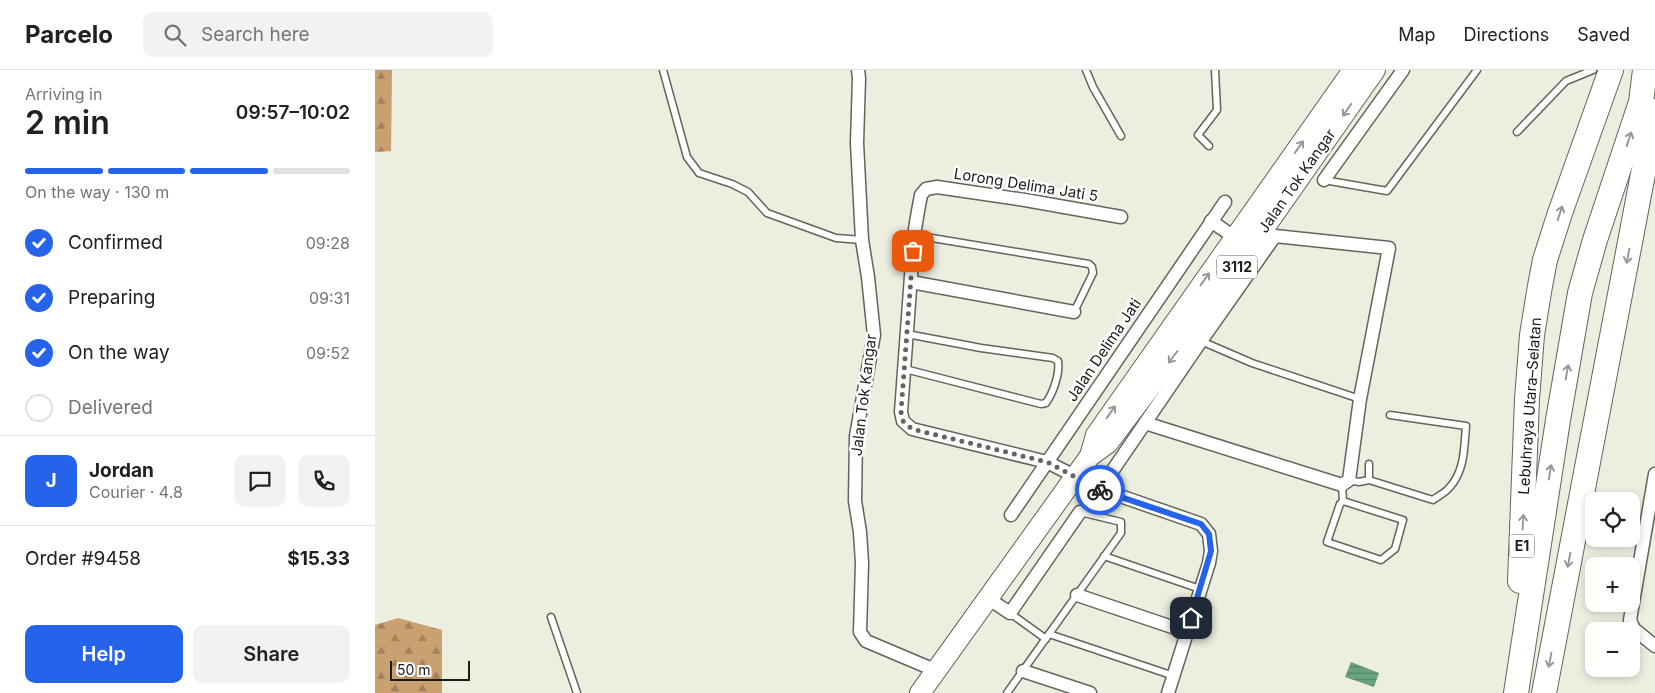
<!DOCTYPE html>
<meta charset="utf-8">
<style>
:root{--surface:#fff;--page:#f2f2f2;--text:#202124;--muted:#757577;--line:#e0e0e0;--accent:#2563eb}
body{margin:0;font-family:Inter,sans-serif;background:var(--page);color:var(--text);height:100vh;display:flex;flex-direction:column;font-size:19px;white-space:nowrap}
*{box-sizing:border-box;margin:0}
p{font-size:16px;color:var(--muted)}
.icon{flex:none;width:28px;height:28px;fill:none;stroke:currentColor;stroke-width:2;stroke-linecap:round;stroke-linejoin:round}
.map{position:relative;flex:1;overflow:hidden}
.panel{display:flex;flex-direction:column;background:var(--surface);width:375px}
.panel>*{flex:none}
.tools{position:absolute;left:1210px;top:422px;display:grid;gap:10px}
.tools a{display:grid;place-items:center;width:55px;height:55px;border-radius:10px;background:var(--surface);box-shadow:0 2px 8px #0003;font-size:25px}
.scale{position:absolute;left:15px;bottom:12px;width:80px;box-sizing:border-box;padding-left:5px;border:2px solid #1a1b16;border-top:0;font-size:14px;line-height:18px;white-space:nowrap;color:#1a1b16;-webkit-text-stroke:4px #fff;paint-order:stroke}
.pin{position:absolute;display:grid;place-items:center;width:42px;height:42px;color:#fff;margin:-21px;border-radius:10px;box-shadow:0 2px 8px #0006}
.courier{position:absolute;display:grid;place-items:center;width:50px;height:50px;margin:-25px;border:4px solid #2563eb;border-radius:50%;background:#fff;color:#222;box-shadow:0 1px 6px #0007}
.headline em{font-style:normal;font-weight:600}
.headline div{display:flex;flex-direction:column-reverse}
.headline{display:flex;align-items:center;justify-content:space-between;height:85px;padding:0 25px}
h1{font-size:32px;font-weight:600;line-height:38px}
.bar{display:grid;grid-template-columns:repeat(4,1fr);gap:8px 5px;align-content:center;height:60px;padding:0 25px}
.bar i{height:6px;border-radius:4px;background:var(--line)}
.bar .on{background:var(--accent)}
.bar p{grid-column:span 4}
.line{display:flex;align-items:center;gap:12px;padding:0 25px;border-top:1px solid var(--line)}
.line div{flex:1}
.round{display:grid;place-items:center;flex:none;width:52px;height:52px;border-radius:10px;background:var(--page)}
ol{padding:0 25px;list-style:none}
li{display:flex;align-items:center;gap:15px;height:55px}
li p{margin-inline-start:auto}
li .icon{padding:5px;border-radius:50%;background:var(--accent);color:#fff;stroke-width:4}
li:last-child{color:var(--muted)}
li i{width:28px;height:28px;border:2px solid var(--line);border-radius:50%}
.button{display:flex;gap:10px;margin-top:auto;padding:10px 25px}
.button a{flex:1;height:58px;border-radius:10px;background:var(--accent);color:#fff;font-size:20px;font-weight:600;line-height:58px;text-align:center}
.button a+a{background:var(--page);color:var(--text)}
header{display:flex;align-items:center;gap:30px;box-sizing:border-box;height:70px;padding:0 25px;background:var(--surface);border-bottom:1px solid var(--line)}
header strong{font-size:24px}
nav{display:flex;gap:28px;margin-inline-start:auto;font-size:18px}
.search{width:350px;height:45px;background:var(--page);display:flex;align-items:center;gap:12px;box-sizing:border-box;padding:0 18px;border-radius:10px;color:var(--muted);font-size:19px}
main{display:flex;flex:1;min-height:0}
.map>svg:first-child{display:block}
.forest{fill:url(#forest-firs)}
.water{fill:url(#water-rules)}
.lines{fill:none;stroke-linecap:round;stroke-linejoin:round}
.service-casing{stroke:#636559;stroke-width:9}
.minor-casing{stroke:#636559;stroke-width:15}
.primary-casing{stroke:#636559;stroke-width:22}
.motorway-casing{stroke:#636559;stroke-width:26}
.service{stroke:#fff;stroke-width:6}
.minor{stroke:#fff;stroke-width:12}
.primary{stroke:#fff;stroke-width:20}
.motorway{stroke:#fff;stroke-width:24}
.oneway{stroke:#989896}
.done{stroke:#64655d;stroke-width:5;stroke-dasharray:0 9}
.route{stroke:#2563eb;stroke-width:6}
.labels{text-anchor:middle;stroke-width:5;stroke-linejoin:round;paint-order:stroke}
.shield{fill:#fff;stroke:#5f5f5c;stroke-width:1}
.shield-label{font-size:14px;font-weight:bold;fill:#1a1b16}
.street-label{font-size:15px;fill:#1a1b16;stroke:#fff}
</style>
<header>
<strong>Parcelo</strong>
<div class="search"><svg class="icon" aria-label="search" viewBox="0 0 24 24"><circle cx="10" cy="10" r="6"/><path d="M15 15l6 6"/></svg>Search here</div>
<nav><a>Map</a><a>Directions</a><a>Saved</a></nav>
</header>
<main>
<section class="panel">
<div class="headline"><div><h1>2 min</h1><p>Arriving in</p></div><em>09:57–10:02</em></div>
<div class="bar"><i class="on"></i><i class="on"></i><i class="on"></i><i></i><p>On the way · 130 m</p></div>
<ol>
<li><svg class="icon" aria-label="check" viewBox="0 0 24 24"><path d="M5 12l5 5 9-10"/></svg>Confirmed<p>09:28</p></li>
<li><svg class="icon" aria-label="check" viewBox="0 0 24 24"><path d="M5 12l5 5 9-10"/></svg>Preparing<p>09:31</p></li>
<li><svg class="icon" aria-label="check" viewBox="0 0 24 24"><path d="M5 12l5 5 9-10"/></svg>On the way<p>09:52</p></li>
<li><i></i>Delivered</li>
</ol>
<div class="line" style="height:90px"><b class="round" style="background:var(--accent);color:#fff">J</b><div><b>Jordan</b><p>Courier · 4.8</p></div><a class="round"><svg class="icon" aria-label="chat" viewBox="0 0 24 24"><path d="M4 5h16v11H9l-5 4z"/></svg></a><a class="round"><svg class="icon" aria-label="phone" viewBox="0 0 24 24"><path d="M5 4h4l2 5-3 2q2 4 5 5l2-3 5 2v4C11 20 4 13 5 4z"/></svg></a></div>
<div class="line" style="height:65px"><div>Order #9458</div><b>$15.33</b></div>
<div class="button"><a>Help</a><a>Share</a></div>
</section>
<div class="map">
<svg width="1280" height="623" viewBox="0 0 1280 623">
<defs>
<pattern id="forest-firs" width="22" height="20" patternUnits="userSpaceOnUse" patternTransform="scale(1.25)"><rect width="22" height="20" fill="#c9a06f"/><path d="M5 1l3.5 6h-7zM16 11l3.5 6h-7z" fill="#a2825a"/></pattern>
<pattern id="water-rules" width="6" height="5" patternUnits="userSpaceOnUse" patternTransform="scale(1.25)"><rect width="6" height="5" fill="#68a380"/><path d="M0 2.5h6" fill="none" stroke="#558468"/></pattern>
</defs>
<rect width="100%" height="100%" fill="#eceee0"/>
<g class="forest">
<polygon points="0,0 17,0 16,81 0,82"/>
<polygon points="23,548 67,560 67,623 0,623 0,555"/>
</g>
<polygon class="water" points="976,592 1004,603 999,617 970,607"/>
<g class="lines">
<defs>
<g id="service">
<polyline points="288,0 312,87 324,103 357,114 373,122 392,143 461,168 487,170"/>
<polyline points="711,0 718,17 746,66"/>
<polyline points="1142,62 1191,11 1218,0"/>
<polyline points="834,76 823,65 842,40 840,0"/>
<polyline points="949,110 1012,121 1102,0"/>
<polyline points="539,165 714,194 717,197 718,203 699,242"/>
<polyline points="826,271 877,293 985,329"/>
<path d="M530,299L666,334L671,333C678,323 685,304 683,291L678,288L606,278L532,264"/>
<polyline points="994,394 994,410"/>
<path d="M974,410L984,412L994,410L1058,430C1063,426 1070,423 1074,418C1090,401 1089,378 1091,356L1015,345"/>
<polyline points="967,415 968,431 1028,450 1020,479 1006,490 952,472 965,434 968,431"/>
<polyline points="729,486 825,519"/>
<polyline points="635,543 671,569"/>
<polyline points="176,547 202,623"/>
<polyline points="674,564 799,606"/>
<polyline points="632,623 746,463 746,452 705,442"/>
</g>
<g id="minor">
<polyline points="483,0 484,8 482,73 487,170 493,207 499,265 481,366 480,431 485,462 487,493 485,562 491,571 562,601"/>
<polyline points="949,110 1028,0"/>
<polyline points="746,147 650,130 562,117 551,119 546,125 543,141 539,165 526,342 528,351 537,359 672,392 725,419 826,454 834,464 836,481 834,493 793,623"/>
<polyline points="836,151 859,167"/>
<polyline points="536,212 699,242"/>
<polyline points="1280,404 1255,550 1259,559 1280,576"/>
<polyline points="725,419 826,271 900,166 1014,178 985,329 974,410 967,415 770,353"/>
<polyline points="636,445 850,132"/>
<polyline points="702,525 812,562"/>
<polyline points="614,529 635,543 705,442"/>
<polyline points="648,601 715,623"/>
</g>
<g id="primary">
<polyline points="715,386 721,365 978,0"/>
<polyline points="545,623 715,386 733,373 815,264 1000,0"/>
</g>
<g id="motorway">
<polyline points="1145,511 1152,329 1157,265 1165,216 1170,190 1185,143 1236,0"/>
<polyline points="1141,623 1183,350 1205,223 1220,170 1266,32 1270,0"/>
<polyline points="1169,623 1280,41"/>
</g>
</defs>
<use href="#service" class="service-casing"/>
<use href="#minor" class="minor-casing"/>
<use href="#primary" class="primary-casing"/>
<use href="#motorway" class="motorway-casing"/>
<use href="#service" class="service"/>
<use href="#minor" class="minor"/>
<use href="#primary" class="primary"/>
<use href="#motorway" class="motorway"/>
</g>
<defs><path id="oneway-shaft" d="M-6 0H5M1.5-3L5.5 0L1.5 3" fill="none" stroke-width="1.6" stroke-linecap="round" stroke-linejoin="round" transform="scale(1.25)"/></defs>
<g class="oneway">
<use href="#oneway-shaft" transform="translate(972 40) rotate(125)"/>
<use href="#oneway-shaft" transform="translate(1254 69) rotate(-72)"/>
<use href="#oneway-shaft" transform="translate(924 77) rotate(-55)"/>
<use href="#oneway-shaft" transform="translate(1185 143) rotate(-72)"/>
<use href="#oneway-shaft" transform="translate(1253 186) rotate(101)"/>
<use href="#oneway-shaft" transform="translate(830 209) rotate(-55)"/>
<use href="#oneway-shaft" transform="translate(798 287) rotate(127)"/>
<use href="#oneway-shaft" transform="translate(1192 302) rotate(-80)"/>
<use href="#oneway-shaft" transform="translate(736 342) rotate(-55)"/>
<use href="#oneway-shaft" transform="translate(1175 402) rotate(-81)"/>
<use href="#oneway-shaft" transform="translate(1148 452) rotate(-87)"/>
<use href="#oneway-shaft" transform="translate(1194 490) rotate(101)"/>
<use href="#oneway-shaft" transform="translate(1175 590) rotate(101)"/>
</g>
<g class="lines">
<polyline class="done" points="538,181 526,342 528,351 537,359 672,392 725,420"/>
<polyline class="route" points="725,420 826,454 834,464 836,481 816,548"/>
</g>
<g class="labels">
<g class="shield">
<rect x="842" y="185.5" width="40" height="23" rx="4"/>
<rect x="1134.5" y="464.5" width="25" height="23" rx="4"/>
</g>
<g class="shield-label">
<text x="862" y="202">3112</text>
<text x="1147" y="481">E1</text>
</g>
<g class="street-label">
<text transform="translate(922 111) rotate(-55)" y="5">Jalan Tok Kangar</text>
<text transform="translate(651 115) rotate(9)" y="5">Lorong Delima Jati 5</text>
<text transform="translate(729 280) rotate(-56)" y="5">Jalan Delima Jati</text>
<text transform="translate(489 325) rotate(-83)" y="5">Jalan Tok Kangar</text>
<text transform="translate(1155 336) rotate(-86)" y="5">Lebuhraya Utara–Selatan</text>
</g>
</g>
</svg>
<div class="tools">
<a><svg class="icon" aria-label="locate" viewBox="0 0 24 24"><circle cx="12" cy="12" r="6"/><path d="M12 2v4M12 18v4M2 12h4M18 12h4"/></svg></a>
<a>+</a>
<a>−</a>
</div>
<div class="scale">50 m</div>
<div class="pin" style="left:538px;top:181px;background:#ea580c"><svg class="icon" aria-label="bag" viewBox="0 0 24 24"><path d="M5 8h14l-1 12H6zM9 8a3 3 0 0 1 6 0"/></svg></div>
<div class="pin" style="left:816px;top:548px;background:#1f2937"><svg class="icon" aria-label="home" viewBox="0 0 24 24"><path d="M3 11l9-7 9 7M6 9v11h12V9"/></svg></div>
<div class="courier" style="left:725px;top:420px"><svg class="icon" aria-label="bike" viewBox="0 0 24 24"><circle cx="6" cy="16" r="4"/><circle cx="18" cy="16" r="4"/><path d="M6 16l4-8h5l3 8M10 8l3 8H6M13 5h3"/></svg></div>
</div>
</main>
